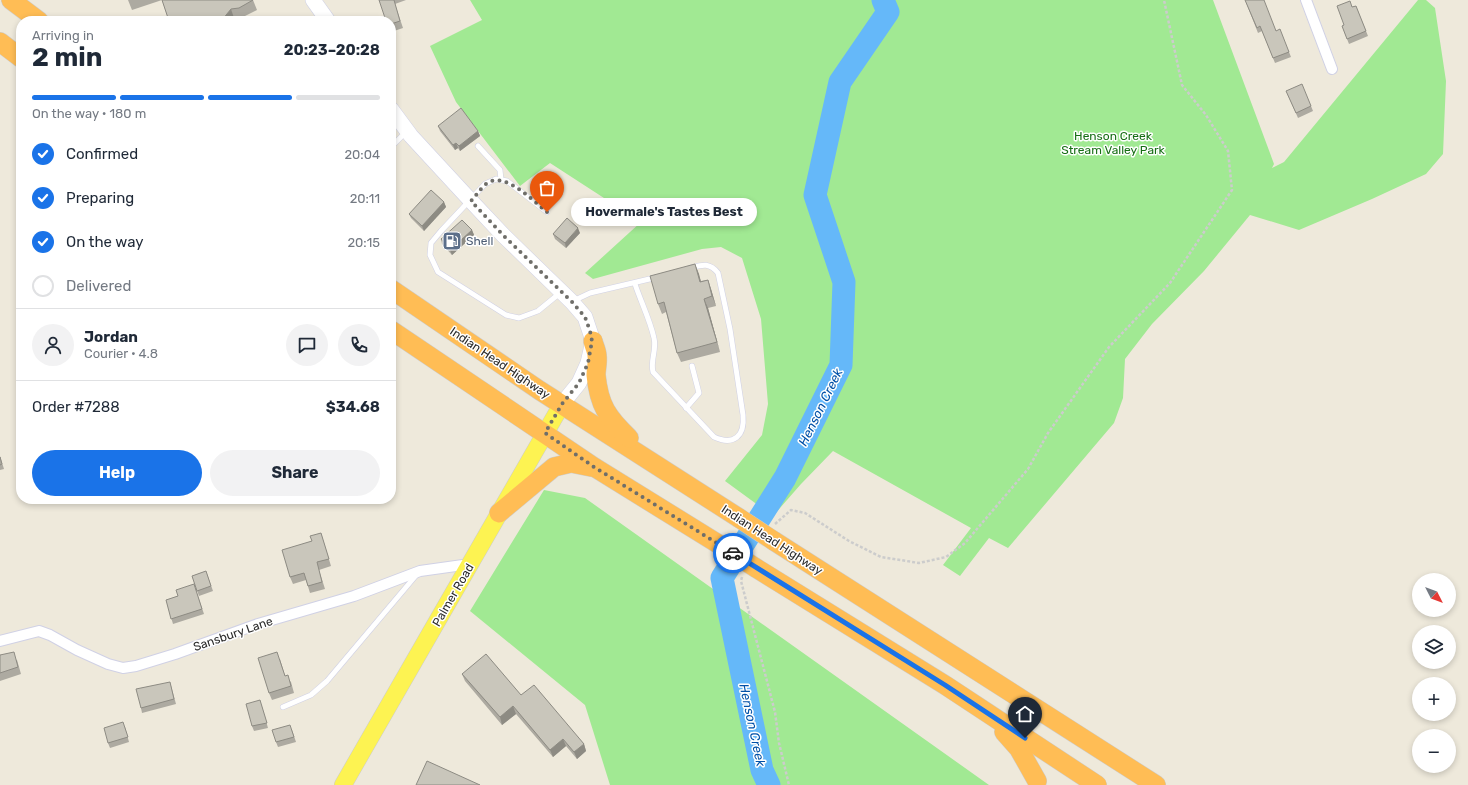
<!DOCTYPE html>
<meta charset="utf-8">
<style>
:root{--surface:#fff;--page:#f2f2f3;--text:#1f2937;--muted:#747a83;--line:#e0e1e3;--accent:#1a73e8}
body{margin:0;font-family:Rubik,sans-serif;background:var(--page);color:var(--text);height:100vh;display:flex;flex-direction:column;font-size:15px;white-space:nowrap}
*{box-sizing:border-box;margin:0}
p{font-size:13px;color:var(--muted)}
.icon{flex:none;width:22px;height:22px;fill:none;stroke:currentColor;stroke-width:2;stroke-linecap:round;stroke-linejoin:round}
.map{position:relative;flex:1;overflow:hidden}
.details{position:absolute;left:16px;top:16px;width:380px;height:488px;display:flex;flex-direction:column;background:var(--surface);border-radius:16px;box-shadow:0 2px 6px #0003}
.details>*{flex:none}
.needle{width:26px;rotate:132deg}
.buttons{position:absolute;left:1412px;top:573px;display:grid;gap:8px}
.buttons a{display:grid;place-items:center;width:44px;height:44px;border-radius:50%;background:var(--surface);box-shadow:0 2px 6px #0003;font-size:20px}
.pin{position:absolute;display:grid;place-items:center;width:34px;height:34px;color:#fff;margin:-41px -17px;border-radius:50% 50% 50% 0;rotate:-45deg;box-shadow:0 0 4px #0007}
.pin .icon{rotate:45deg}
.courier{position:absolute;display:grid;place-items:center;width:40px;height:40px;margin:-20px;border:3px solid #1a73e8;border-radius:50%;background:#fff;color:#222;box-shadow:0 1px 5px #0007}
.bubble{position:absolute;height:28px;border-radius:14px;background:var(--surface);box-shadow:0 2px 6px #0003;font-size:13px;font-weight:700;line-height:28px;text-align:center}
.overview em{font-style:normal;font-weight:700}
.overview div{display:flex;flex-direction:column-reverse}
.overview{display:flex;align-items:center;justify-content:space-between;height:68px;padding:0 16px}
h1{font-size:26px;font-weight:700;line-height:30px}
.bar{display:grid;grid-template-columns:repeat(4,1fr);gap:6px 4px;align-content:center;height:48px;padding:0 16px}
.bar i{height:5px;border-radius:3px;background:var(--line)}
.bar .active{background:var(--accent)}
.bar p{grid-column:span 4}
.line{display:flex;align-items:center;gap:10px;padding:0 16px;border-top:1px solid var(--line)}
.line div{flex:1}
.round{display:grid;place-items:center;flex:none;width:42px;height:42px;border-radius:21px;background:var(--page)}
ol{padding:0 16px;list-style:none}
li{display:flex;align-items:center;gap:12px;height:44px}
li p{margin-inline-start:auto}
li .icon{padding:4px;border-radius:50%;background:var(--accent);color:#fff;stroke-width:4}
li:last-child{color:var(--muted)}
li i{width:22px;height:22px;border:2px solid var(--line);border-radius:50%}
.button{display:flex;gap:8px;margin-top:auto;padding:8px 16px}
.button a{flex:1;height:46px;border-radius:24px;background:var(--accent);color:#fff;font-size:16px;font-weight:700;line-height:46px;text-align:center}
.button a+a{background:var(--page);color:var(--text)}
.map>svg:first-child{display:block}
.green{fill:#a1e993}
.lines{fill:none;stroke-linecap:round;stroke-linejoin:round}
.river{stroke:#65b8f9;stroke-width:23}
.lane-casing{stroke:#d0d1e5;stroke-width:6}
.street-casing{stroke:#d0d1e5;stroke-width:12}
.secondary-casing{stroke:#d0d1e5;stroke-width:16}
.primary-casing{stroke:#ccc;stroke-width:18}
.highway-casing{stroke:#ccc;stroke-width:20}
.path{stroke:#ccc;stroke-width:2.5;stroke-dasharray:3 2;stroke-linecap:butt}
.lane{stroke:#fff;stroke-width:5}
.street{stroke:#fff;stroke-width:10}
.secondary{stroke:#fff;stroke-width:15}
.primary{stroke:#fdf352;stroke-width:17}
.highway{stroke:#ffbd55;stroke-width:19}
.highway-bridge-casing{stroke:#ccc;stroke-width:20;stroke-linecap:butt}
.highway-bridge{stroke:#ffbd55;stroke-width:19}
.wall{fill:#adaaa1}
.shaded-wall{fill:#8d8b83}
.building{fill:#c9c6bb;stroke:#8d8b83}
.done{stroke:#6f6e69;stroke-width:4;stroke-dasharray:0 7.2}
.route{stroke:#1a73e8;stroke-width:5}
.labels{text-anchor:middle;stroke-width:3;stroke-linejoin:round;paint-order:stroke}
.park-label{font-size:12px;fill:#166e14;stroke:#fff}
.service-label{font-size:12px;fill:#4e5e75;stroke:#fff;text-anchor:start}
.street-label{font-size:12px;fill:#2b2b2b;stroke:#fff}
.water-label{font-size:13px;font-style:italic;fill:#0251a8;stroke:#fff}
</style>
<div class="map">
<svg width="1468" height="785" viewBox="0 0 1468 785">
<rect width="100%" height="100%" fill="#eee9db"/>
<g class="green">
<polygon points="470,0 1213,0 1274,164 1272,168 1284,162 1418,0 1426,0 1435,8 1446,81 1443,154 1426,174 1372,199 1299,230 1250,215 1204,271 1152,324 1125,359 1123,398 1114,423 1008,548 989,538 960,576 943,565 971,528 833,451 801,484 773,516 725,481 762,435 768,404 761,319 742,258 721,247 702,249 593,279 585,273 641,222 550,163 520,186 456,102 430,46 482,20"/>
<polygon points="544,490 585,498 989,785 610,785 585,705 470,611"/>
</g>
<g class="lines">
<polyline class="river" points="769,785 762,770 722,578 785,478 841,365 844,282 815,195 840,82 888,12 883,0"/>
<defs>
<g id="lane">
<polyline points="478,146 500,170 501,180"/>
<polyline points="391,147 406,132"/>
<polyline points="547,212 507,181 496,179 485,184 441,231 431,243 430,255 438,272 506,315 519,318 538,311 560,293"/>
<path d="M635,284C641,302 650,320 654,338C657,350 650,360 653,372L714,437C734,446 745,436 743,415L730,329L718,273C709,262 702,265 690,268"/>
<polyline points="573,301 590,293 658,277"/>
<polyline points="686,408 699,393 692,366"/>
<polyline points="283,707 311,695 327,681 418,573"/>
</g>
<g id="street">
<polyline points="1306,0 1332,69"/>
<polyline points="0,641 39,631 50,635 77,650 108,664 123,668 136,666 175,654 258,624 354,596 420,571 470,564"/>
</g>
<g id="secondary">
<polyline points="313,0 328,21"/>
<polyline points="391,109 411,136 471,201 503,235 572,302 585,317 593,341 588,363 579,383 562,404"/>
</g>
<polyline id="primary" points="343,785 562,404"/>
<g id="highway">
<polyline points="11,0 39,21"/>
<polyline points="0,42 21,58"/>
<polyline points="391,289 539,390 739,518"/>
<polyline points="391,330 594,467 720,545"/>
<path d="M593,341C594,346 597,351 597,356C598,362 596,369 596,375C599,405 607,417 629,438"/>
<polyline points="499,513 554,467 571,463 591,467"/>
<polyline points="774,541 1156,785"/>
<polyline points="756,568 945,685 1097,785"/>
<polyline points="1004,732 1019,749 1037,781"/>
</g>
</defs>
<use href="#lane" class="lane-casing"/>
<use href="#street" class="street-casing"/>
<use href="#secondary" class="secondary-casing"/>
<use href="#primary" class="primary-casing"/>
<use href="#highway" class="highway-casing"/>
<g class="path">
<polyline points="775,524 791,510 805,513 849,541 881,557 919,563 946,557 965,543 1028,469 1048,433 1109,347 1170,283 1232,190 1228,151 1206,115 1182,85 1164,0"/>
<polyline points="742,577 741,581 775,712 779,743 789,785"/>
</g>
<use href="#lane" class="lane"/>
<use href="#street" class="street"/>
<use href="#secondary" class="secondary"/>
<use href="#primary" class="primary"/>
<use href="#highway" class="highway"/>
<defs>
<g id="highway-bridge">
<polyline points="739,518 774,541"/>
<polyline points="720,545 756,568"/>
</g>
</defs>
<use href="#highway-bridge" class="highway-bridge-casing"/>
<use href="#highway-bridge" class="highway-bridge"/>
</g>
<g class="wall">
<polygon points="128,0 253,0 257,10 243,17 234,18 232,21 169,21 162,0 132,10"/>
<polygon points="379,0 406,0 395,4 403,28 391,32 391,21"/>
<polygon points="1245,0 1276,31 1289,52 1291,57 1275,63 1262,31 1258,33"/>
<polygon points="1356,6 1368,36 1349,44 1342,26 1344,25 1352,7"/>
<polygon points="1286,91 1311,106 1313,111 1298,118"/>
<polygon points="438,126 478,131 480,136 460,151 458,148 455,150 440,131"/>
<polygon points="444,202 446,207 424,231 411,218 409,214"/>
<polygon points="472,230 474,235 452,255 442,244 441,239"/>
<polygon points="580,233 566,248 555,239 553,234"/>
<polygon points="695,264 701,281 708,280 711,289 716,306 708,308 720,352 681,362 677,353 666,312 662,314 658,304"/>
<polygon points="0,456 4,469 0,470"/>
<polygon points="321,533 331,566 319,570 325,589 310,593 306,580 293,584 290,577 312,541"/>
<polygon points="206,571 213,591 199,596 192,576"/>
<polygon points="194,584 204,614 173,624 166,600 178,596"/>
<polygon points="0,655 17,660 21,674 0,681"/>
<polygon points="280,659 285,676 291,682 294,693 272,700 269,693"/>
<polygon points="462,674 521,695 584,744 586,751 577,759 566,746 553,757 516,714 502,725 465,681"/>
<polygon points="170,682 176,704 142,713 141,708"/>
<polygon points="260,700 268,728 254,731 252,726"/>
<polygon points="125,727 129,742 110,748 108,743"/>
<polygon points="292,730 296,742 278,747 276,742"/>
</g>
<g class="shaded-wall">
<polygon points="231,9 234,18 232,21 223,21 222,20"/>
<polygon points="478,131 480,136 460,151 459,146"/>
<polygon points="456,143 458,148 455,150 453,145"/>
<polygon points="444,202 446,207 424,231 422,226"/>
<polygon points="578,228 580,233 566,248 565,243"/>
<polygon points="472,230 474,235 452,255 450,250"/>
<polygon points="695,264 699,274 703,291 700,282"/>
<polygon points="708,280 711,289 716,306 712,296"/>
<polygon points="704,299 708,308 720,352 717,342"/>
<polygon points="513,706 516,714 502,725 500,717"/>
<polygon points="563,739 566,746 553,757 550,750"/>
<polygon points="584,744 586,751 577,759 574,752"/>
</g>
<g class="building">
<polygon points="162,0 253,0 239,8 231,9 222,20 218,21 169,21"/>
<polygon points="379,0 394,0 400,21 391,24 391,21 386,21"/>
<polygon points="1245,0 1264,0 1276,31 1280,29 1289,52 1273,58 1260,26 1257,28"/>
<polygon points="1350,1 1352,7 1356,6 1366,31 1347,39 1342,26 1344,25 1337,6"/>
<polygon points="1302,84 1311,106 1296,113 1286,91"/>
<polygon points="461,108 478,131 459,146 456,143 453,145 438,126"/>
<polygon points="431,190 444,202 422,226 409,214"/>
<polygon points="567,218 578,228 565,243 553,234"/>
<polygon points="462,220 472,230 450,250 441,239"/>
<polygon points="695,264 700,282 708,280 712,296 704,299 717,342 677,353 664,302 658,304 650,276"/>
<polygon points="0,457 2,464 0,465"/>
<polygon points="321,533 329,559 317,562 322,582 308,586 304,573 290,577 282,550 312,541 310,536"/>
<polygon points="206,571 211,586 197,591 192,576"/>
<polygon points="194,584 202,609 171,619 166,600 178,596 176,590"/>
<polygon points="14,652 18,667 0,673 0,655"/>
<polygon points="277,652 285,676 288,675 291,686 269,693 258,658"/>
<polygon points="486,654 521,695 534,685 584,744 574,752 563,739 550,750 513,706 500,717 462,674"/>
<polygon points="170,682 174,699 141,708 136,689"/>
<polygon points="260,700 267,723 252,726 246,704"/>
<polygon points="123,722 128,737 108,743 104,728"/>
<polygon points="290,725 294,737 276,742 272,730"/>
<polygon points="427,761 480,785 416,785"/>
</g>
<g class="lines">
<path class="done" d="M547,212C532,200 504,170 486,184C480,189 476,196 471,201L503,235L572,302L585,317L590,331L592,341L588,363L579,383L562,404L545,433L594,467L733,553"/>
<polyline class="route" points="733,553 945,685 1025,738"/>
</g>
<defs>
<symbol id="fuel-square" viewBox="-11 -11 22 22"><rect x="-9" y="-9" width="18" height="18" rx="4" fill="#5c6f8a" stroke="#fff"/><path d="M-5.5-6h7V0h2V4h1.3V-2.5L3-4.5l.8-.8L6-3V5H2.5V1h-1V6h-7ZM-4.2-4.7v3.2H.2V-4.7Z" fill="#fff"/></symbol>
</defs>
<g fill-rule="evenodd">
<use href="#fuel-square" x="441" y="230" width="22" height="22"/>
</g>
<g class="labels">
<g class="park-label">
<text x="1113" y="140">Henson Creek<tspan x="1113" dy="14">Stream Valley Park</tspan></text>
</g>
<g class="service-label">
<text x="466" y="245">Shell</text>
</g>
<g class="street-label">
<text transform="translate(500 363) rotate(34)" y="4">Indian Head Highway</text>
<text transform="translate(772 540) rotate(33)" y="4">Indian Head Highway</text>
<text transform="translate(453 595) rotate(-60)" y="4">Palmer Road</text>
<text transform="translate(233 634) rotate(-19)" y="4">Sansbury Lane</text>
</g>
<g class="water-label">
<text transform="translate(820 407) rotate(-64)" y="5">Henson Creek</text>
<text transform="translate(753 725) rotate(78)" y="5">Henson Creek</text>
</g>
</g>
</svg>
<div class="buttons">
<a><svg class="needle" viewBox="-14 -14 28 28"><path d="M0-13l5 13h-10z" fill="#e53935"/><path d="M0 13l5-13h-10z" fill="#747a83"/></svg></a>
<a><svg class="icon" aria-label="layers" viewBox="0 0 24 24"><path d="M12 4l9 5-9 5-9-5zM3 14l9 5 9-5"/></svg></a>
<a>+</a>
<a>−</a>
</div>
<div class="pin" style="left:547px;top:212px;background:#ea580c"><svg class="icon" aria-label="bag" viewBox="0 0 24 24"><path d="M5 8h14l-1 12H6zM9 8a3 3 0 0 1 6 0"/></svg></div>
<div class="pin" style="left:1025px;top:738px;background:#1f2937"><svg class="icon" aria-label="home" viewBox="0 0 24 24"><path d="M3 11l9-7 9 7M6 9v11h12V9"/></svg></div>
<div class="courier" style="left:733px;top:553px"><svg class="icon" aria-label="car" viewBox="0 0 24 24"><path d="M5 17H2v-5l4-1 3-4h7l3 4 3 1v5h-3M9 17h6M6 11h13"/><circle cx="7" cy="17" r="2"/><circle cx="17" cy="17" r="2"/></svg></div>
<div class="bubble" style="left:571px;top:198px;width:186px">Hovermale's Tastes Best</div>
<section class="details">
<div class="overview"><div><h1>2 min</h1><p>Arriving in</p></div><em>20:23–20:28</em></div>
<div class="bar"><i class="active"></i><i class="active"></i><i class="active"></i><i></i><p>On the way · 180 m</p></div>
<ol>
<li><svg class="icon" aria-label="check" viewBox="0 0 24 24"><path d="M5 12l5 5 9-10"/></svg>Confirmed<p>20:04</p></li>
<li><svg class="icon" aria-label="check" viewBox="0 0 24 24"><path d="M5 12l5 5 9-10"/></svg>Preparing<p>20:11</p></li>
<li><svg class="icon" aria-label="check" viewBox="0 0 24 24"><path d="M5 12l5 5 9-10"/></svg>On the way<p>20:15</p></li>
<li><i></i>Delivered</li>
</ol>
<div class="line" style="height:72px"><a class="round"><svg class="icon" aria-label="person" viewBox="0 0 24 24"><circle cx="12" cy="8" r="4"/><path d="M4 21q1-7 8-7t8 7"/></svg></a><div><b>Jordan</b><p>Courier · 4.8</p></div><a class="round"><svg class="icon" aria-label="chat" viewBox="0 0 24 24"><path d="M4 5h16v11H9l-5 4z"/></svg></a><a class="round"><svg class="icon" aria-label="phone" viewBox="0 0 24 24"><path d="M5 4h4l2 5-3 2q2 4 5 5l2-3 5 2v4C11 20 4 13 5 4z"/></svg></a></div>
<div class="line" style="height:52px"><div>Order #7288</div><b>$34.68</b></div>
<div class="button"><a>Help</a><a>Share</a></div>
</section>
</div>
